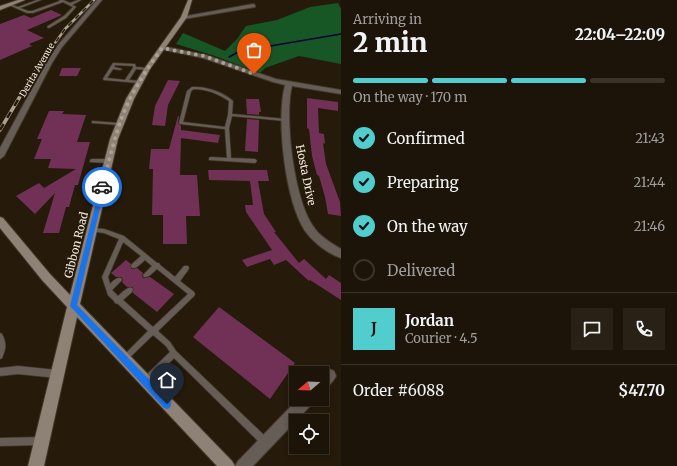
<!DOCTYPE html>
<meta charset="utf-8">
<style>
:root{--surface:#1c1408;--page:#292116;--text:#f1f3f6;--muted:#a09e9c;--line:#3a3329;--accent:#52cdce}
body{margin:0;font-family:Merriweather,serif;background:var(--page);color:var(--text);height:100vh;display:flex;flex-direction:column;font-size:15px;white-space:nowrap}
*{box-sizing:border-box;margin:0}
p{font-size:13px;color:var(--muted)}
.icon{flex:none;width:22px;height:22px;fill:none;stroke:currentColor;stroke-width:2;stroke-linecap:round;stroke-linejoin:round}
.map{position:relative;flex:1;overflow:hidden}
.side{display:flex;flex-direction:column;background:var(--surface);width:336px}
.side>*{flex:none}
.needle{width:26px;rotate:251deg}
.controls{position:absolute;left:289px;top:366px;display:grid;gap:8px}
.controls a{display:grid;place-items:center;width:40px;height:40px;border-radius:0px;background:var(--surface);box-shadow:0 2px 6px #0003,0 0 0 1px var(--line);font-size:20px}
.pin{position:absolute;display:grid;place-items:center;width:34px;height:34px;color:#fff;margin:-41px -17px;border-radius:50% 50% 50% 0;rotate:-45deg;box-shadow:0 0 4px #0007}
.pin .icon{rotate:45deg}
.courier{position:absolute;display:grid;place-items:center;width:40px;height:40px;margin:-20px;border:3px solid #1a73e8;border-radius:50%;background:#fff;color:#222;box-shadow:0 1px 5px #0007}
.summary em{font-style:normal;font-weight:800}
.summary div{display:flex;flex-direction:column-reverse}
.summary{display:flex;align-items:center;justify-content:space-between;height:68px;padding:0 12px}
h1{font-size:26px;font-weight:800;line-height:30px}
.bar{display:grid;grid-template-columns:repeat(4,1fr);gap:6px 4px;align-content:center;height:48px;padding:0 12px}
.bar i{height:5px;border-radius:3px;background:var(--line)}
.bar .on{background:var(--accent)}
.bar p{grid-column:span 4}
.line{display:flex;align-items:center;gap:10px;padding:0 12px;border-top:1px solid var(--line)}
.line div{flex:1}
.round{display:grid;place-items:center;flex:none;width:42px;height:42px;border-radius:0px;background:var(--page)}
ol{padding:0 12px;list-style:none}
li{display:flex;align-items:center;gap:12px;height:44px}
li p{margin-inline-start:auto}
li .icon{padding:4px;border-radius:50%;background:var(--accent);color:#111;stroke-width:4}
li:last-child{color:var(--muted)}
li i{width:22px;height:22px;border:2px solid var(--line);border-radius:50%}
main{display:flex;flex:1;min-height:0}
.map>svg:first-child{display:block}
.forest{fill:#175726}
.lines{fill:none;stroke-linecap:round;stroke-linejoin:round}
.stream{stroke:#000237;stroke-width:1.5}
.building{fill:#713156}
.lane-casing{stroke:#433728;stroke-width:1.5}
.street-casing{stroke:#433728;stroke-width:2}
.secondary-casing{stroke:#433728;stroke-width:2}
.lane{fill:#655d56;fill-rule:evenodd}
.street{fill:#655d56;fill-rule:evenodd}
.secondary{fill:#8e8276;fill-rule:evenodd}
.rail-far1-casing{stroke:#aba195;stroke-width:2.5}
.rail-casing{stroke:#aba195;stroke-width:3.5}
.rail-far1{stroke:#261a0a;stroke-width:1.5;stroke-dasharray:5;stroke-linecap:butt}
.rail{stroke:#261a0a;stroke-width:2.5;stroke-dasharray:7;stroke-linecap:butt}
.route{fill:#1a73e8}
.done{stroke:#aba194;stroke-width:4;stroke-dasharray:0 7.2}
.labels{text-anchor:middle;stroke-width:4;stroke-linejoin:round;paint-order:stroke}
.far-street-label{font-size:9px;fill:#f2e9de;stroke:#261a0a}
.street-label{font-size:11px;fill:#f2e9de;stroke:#261a0a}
</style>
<main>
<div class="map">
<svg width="341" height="466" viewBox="0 0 341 466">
<rect width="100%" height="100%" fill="#261a0a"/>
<polygon class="forest" points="338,3 341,9 341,64 299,56 265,68 260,73 215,56 176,44 183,33 225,51 237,39 246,26 277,20 310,7"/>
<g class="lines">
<polyline class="stream" points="229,57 240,51 341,34"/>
</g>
<g class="building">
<polygon points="51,10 62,15 27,30 44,38 29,44 32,46 0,60 0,24 24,15 31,18"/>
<polygon points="62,68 81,68 77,76 59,76"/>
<polygon points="168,80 180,81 168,105 165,126 152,125 155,106"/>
<polygon points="307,98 338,102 338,111 318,108 319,133 324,134 325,144 323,143 326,164 340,202 341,216 328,214 325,197 319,176 317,175 312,156 309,129 307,128"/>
<polygon points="246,99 259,99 261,112 259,112 259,115 247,114"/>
<polygon points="49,111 64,111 62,114 86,115 77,142 90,142 78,185 75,185 69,207 66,207 59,233 43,233 55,193 35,214 16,196 39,183 44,188 76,169 48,168 51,159 34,159 42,139 37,139"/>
<polygon points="178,116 179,116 178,123 181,126 181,130 220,135 218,143 181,138 180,175 197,175 200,216 186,216 187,244 163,244 163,215 152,215 153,169 149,169 151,149 169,149"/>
<polygon points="247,119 259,120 258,152 245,151"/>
<polygon points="208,170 267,170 269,181 258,181 264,214 276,232 274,232 299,263 304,259 326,279 329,275 341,283 341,300 310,280 309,281 286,260 274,265 270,259 247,267 242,260 272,250 246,212 245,205 253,205 250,181 209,180"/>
<polygon points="126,260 131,264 131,269 137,268 143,273 142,275 143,278 150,277 174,294 157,312 133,293 133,287 127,287 122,282 123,280 122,277 116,277 111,273"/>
<polygon points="219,307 295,363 270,399 193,337"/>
</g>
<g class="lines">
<defs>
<g id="lane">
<polygon points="37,0 41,0 20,8 28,11 32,11 60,1 59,0 63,0 70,3 78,0 81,0 72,5 76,7 66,18 49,28 47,27 48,26 64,16 73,7 63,2 33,13 27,13 9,5 10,4 18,7"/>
<path d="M113,63L134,64H135L136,67L147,68L149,69L147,70L136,69L129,80L140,81L141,82L139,83L104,80L103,79ZM115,65L133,66V68L125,80L107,78L113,69L120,70L122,69L114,67Z"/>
<path d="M192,87C206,86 223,92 233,101L232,114L285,119L287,120L285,121L232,116L229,128L231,158L255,159L257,161L255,163L209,160V158L211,157L227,158L225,129L180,124L179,123L187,91ZM194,89C206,89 219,94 229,101L228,115L225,127L183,122L191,91Z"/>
<polygon points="92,121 119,123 121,124 119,125 93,123 92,123"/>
<polygon points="92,159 109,159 111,161 109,163 90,162 90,160"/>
<path d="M92,228L104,229L124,236L157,263H159L160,265L175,277L184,266H188L189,268L188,270L180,281L194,292L195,294L194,296L158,331L170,342L176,351L268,439L269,442L268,445L265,446L262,445L174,358L149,384L146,385L143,384L142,381L143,378L170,352L166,346L153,335L126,361L124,362L122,361L121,359L122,357L148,331L118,304L115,303L114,301L108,295L102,277L119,239L104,233L90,231L89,230L90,229ZM123,242L141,256L132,264L131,266L132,268C137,269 141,263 145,260L152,266L143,275L144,277C149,278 153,272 157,269L188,294L153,327L123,300L132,292L133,290L132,288C127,286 122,293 118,296L112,290L122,280L121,278C117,277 113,281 110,284L108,277Z"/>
<path d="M0,333L2,334C7,344 6,348 2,358L0,359Z"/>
<polygon points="18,366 57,370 60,371 61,374 60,377 57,378 18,374 0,376 0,368"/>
<polygon points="41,437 44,438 45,441 44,444 41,445 0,446 0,438"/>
</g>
<g id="street">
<polygon points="97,0 102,0 62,47 52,63 4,156 0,159 0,148 46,63 58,45"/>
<polygon points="253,4 255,5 255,7 184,19 181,17"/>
<path d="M162,46L206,55L276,79L341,90V94L292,86C284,117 294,199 313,226C319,236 331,243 341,249V258C328,254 313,242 305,231C285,200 276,120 285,85L273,82L203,58L160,49L159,48Z"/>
<path d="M329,369L334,371L336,376C333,382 328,387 322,390V374Z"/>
<polygon points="298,399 314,399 312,404 253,466 235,466 238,461"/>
</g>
<g id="secondary">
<polygon points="18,0 25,0 0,10 0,6"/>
<polygon points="188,0 192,0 187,17 150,69 134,99 118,139 80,304 232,461 235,466 217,466 77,317 44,466 28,466 67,307 42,280 0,228 0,217 3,218 50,274 70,295 110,139 126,99 144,69 181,17"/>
</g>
</defs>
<use href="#lane" class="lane-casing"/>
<use href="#street" class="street-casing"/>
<use href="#secondary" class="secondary-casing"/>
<use href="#lane" class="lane"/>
<use href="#street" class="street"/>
<use href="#secondary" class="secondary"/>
<defs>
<polyline id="rail-far1" points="33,74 65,29 94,0"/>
<polyline id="rail" points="0,130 34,73"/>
</defs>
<use href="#rail-far1" class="rail-far1-casing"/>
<use href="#rail" class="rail-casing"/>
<use href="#rail-far1" class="rail-far1"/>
<use href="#rail" class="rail"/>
</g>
<polygon class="route" points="102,185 105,187 77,305 170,401 171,404 170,408 167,409 164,408 70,306 100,187"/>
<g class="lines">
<path class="done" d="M102,187C110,158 116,128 129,101C138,82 150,65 162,48L204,56L254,74"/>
</g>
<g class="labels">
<g class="far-street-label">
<text transform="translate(37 70) rotate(-60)" y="3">Derita Avenue</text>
</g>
<g class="street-label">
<text transform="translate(306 175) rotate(78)" y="4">Hosta Drive</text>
<text transform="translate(76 245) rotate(-76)" y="4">Gibbon Road</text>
</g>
</g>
</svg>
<div class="controls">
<a><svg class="needle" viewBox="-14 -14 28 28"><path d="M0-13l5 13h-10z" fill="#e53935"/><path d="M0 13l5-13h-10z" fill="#a09e9c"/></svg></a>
<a><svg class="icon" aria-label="locate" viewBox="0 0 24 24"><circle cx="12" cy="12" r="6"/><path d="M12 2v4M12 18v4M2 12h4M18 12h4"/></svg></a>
</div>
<div class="pin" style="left:254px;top:74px;background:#ea580c"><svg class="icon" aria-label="bag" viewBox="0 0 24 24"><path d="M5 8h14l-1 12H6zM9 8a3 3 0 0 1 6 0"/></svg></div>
<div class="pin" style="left:167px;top:404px;background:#1f2937"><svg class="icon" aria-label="home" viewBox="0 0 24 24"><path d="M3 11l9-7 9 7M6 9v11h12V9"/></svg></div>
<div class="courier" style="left:102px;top:187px"><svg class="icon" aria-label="car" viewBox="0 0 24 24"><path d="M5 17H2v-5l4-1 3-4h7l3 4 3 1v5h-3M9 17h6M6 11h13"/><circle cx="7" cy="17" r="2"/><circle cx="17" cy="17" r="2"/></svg></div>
</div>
<section class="side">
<div class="summary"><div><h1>2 min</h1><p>Arriving in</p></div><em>22:04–22:09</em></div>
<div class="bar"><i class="on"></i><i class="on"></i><i class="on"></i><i></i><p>On the way · 170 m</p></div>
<ol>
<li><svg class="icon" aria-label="check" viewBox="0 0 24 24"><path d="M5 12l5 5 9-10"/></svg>Confirmed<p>21:43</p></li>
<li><svg class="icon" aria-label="check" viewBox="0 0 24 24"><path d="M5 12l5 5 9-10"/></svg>Preparing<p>21:44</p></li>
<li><svg class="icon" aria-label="check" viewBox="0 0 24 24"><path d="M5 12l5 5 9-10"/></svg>On the way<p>21:46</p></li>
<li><i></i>Delivered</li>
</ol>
<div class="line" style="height:72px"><b class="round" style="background:var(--accent);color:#111">J</b><div><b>Jordan</b><p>Courier · 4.5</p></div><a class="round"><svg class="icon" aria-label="chat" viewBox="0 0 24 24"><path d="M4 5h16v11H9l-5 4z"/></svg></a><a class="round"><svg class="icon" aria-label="phone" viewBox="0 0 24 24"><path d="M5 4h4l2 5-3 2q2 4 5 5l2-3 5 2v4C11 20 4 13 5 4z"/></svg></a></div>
<div class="line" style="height:52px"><div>Order #6088</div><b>$47.70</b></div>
</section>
</main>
